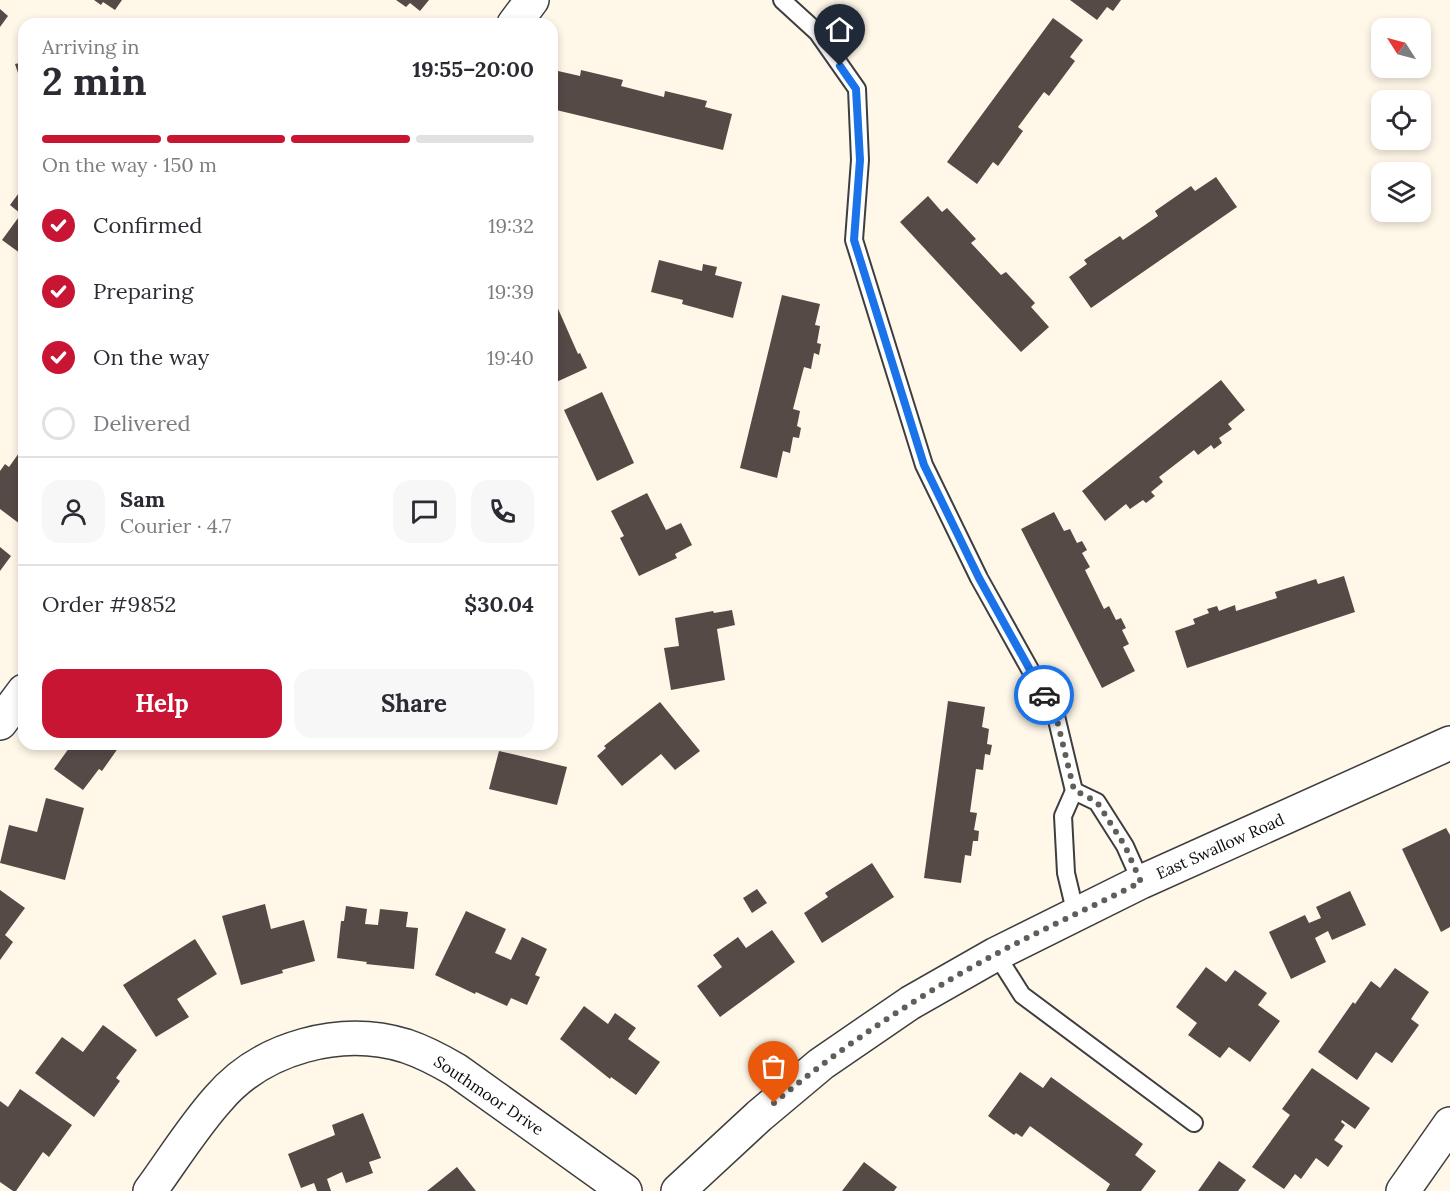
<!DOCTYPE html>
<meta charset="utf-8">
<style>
:root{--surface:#fff;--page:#f7f7f7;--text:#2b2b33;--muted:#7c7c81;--line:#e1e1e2;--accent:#c81534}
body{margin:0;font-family:Lora,serif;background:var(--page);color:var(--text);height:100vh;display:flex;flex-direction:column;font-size:22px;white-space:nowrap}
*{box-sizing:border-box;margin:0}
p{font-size:20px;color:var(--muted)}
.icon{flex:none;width:33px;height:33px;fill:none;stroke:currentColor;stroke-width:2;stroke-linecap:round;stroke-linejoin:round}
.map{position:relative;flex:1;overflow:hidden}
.details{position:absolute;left:18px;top:18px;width:540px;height:732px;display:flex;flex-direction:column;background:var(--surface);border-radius:18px;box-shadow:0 3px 9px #0003}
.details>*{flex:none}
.needle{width:39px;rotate:306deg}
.buttons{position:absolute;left:1371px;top:18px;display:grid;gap:12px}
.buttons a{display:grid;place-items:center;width:60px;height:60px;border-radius:12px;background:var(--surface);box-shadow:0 3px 9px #0003;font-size:30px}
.pin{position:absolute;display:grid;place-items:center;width:51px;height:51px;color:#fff;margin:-62px -26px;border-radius:50% 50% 50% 0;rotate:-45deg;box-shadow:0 0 6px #0007}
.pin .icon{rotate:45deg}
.courier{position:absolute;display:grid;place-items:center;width:60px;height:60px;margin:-30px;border:4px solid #1a73e8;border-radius:50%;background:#fff;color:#222;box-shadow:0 2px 8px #0007}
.headline em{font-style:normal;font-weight:700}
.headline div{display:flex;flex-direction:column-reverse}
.headline{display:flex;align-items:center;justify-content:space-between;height:102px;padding:0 24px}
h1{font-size:39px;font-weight:700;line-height:45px}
.bar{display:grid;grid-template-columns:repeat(4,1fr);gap:9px 6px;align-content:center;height:72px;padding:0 24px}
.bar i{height:8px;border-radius:4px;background:var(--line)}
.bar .on{background:var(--accent)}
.bar p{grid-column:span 4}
.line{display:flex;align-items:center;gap:15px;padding:0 24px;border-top:2px solid var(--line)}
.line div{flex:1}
.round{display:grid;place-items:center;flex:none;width:63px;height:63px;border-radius:18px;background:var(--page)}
ol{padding:0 24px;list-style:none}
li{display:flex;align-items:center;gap:18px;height:66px}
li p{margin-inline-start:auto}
li .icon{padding:6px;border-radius:50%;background:var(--accent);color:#fff;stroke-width:4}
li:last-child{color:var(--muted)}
li i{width:33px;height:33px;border:3px solid var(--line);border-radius:50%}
.button{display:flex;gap:12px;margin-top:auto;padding:12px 24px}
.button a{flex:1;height:69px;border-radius:18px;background:var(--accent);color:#fff;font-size:24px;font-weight:700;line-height:69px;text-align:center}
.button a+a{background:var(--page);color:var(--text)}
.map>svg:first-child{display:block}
.building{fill:#554a46}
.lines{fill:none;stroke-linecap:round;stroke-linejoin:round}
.service-casing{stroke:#3e3e3e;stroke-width:20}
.minor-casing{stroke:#3e3e3e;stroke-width:36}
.service{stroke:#fff;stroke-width:16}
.minor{stroke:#fff;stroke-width:33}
.done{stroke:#605e59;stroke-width:6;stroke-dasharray:0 10.8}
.route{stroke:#1a73e8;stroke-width:8}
.labels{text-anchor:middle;stroke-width:6;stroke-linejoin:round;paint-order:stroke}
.street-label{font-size:16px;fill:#0b0b0b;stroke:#fff}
</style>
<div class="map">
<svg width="1450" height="1191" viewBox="0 0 1450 1191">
<rect width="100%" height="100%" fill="#fff8e9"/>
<g class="building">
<polygon points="94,0 122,0 115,10 103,2 101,5"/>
<polygon points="396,0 429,0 420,11 410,3 406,7"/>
<polygon points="1070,0 1121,0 1113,11 1107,7 1097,20"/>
<polygon points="0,9 8,16 0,27"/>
<polygon points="1053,18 1083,40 1070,57 1075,61 1049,96 1044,92 1018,127 1023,131 998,166 993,162 977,184 947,162"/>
<polygon points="24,62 24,91 15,64"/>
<polygon points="581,70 623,80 621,86 664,97 665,91 707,101 705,107 732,114 723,150 552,109 552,95 558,71 580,76"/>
<polygon points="1216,177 1237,207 1091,308 1069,277 1087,264 1084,260 1120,236 1123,240 1158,216 1155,211 1191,186 1195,191"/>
<polygon points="24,186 24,256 2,240 21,214 10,205"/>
<polygon points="928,196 942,212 947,208 976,239 971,243 1001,275 1006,272 1035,303 1031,307 1049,327 1021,352 900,222"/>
<polygon points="659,260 702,271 703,264 717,267 715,275 742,282 733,318 682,304 683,300 651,292"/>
<polygon points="552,295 578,354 580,353 587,368 552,384"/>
<polygon points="782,295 820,304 815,325 820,326 817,343 821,344 819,355 814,353 811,369 804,367 793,409 800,411 797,426 801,428 799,438 793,437 790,453 783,451 777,478 740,468"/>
<polygon points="1221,380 1245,410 1228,424 1232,429 1219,438 1222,443 1214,449 1211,445 1198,455 1194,450 1159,477 1163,482 1151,492 1155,496 1146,503 1143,500 1130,509 1126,504 1105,521 1082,491"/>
<polygon points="602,392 634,463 597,481 564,410"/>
<polygon points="24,446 24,527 0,509 0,471 5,464 9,467"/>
<polygon points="647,493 666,530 681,523 692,545 675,554 677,558 639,576 620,538 624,536 611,511"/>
<polygon points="1054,512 1064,531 1070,529 1077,543 1082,541 1087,550 1082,553 1090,567 1085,570 1104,609 1109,606 1116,620 1121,618 1126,628 1122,630 1129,644 1123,647 1135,671 1102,688 1021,529"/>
<polygon points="0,547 11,556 0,571"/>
<polygon points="1344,576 1355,612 1187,668 1175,631 1195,624 1193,619 1209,613 1207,609 1217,606 1219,611 1235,605 1236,611 1277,598 1275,592 1316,579 1318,584"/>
<polygon points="732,610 735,625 717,629 725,680 671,690 664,648 679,646 675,618 713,611 714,613"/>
<polygon points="948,701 985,707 982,727 989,729 987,744 992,745 990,755 985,754 983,770 976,769 970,812 977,813 974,830 979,831 978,841 973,841 971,856 965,855 961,883 924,878"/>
<polygon points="660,702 700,751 675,770 661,754 622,786 597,756 606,748 604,746"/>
<polygon points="72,744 121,744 102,771 99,769 83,790 54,769"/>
<polygon points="499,751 567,767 557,805 489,789"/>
<polygon points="46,798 84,808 65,880 0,863 9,825 37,832"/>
<polygon points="1446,828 1450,835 1450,927 1441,932 1402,849"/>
<polygon points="872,863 894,897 822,943 804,913 828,897 825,893"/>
<polygon points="757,889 767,903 752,913 743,898"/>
<polygon points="0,890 25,908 5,935 13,942 0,960"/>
<polygon points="1350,891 1366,925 1332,940 1328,931 1315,938 1326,962 1291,979 1269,932 1305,915 1309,923 1321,918 1316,907"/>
<polygon points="265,904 271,929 304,920 315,961 282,970 283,973 241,985 222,916"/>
<polygon points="346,906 367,909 365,924 378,925 380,909 408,912 406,927 418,928 414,969 366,964 367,962 337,958 341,921 344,921"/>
<polygon points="466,911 506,929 495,953 511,960 522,937 547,949 535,975 540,977 527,1005 511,998 507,1006 476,992 475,994 435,975"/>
<polygon points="772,930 795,962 720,1017 697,986 722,967 713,955 738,937 746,948"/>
<polygon points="195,939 217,974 177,999 189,1017 156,1037 123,985"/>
<polygon points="1206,967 1226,982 1235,970 1267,993 1258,1005 1280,1021 1250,1062 1229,1047 1220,1058 1188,1035 1197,1023 1176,1007"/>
<polygon points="1395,968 1429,992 1411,1019 1419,1025 1392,1063 1376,1052 1357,1080 1318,1052 1353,1002 1355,1004 1371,981 1380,988"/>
<polygon points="584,1006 608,1024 615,1013 636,1028 628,1039 660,1062 636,1095 611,1077 610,1079 560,1039"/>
<polygon points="103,1025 137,1050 116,1078 120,1081 94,1117 35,1073 62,1037 83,1052"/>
<polygon points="1312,1068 1370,1108 1355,1129 1342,1120 1341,1122 1345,1125 1334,1140 1343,1146 1328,1167 1316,1158 1301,1179 1295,1174 1284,1189 1252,1167 1290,1115 1282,1109"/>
<polygon points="1020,1072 1043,1088 1051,1077 1143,1144 1135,1155 1156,1171 1141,1191 1106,1191 1110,1184 1030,1126 1022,1137 1016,1133 1014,1135 988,1116"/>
<polygon points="20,1089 72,1125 49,1157 43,1152 16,1191 13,1191 0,1182 0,1101 8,1107"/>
<polygon points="363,1113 381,1158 369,1162 373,1173 346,1183 342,1172 327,1179 331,1191 317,1191 314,1183 301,1188 288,1154 335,1135 332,1125"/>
<polygon points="1219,1161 1246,1180 1238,1191 1198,1191"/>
<polygon points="864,1162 897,1187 894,1191 842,1191"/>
<polygon points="457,1167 476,1191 427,1191"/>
</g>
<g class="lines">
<defs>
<g id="service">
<polyline points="782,0 817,32 857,89 860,160 854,240 924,465 979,578 1056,716 1074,791"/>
<polyline points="1076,915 1066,873 1063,816 1074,791 1097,802 1125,846 1141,882"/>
<polyline points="996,954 1022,995 1194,1123"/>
</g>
<g id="minor">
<polyline points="514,24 532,0"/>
<polyline points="0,723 24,691"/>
<path d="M150,1191C172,1161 193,1127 218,1099C262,1047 341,1026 406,1046C424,1052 439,1060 456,1070L625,1191"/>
<polyline points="678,1191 759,1116 821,1064 910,1003 996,954 1141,882 1450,743"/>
<polyline points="1403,1191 1450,1124"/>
</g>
</defs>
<use href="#service" class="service-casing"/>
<use href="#minor" class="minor-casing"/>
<use href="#service" class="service"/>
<use href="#minor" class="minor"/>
</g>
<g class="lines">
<path class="done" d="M774,1103C842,1046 916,997 994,955C1042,929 1092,907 1141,882L1125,846L1097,802L1074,790L1056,716L1044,695"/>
<polyline class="route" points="840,66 856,89 860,160 854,240 924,465 979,578 1044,695"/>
</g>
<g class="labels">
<g class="street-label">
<text transform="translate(1220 846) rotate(-24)" y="6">East Swallow Road</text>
<text transform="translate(489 1095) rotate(34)" y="6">Southmoor Drive</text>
</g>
</g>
</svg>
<div class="buttons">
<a><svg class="needle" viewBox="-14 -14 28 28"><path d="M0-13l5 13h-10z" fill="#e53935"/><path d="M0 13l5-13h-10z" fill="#7c7c81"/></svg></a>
<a><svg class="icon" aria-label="locate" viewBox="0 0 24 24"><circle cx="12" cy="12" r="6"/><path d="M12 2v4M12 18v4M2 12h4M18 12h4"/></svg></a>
<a><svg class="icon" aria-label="layers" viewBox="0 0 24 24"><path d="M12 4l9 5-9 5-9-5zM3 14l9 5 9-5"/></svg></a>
</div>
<div class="pin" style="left:774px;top:1103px;background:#ea580c"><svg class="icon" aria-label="bag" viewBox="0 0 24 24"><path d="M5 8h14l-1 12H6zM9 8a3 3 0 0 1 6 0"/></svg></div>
<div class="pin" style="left:840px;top:66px;background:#1f2937"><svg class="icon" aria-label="home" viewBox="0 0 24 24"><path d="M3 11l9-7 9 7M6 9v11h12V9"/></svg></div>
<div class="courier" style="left:1044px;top:695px"><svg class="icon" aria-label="car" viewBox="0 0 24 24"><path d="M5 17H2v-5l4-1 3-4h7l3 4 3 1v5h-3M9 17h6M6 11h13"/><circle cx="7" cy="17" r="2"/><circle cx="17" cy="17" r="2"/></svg></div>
<section class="details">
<div class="headline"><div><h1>2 min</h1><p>Arriving in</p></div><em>19:55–20:00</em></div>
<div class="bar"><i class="on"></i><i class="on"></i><i class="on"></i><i></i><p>On the way · 150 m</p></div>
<ol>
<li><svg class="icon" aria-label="check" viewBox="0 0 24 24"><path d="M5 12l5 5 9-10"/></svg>Confirmed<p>19:32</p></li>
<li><svg class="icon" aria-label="check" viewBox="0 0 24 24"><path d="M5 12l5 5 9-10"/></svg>Preparing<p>19:39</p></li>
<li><svg class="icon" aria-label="check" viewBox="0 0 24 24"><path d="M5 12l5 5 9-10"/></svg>On the way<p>19:40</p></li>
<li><i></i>Delivered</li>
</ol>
<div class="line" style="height:108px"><a class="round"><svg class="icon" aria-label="person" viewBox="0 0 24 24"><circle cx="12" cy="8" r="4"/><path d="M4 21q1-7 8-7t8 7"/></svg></a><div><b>Sam</b><p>Courier · 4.7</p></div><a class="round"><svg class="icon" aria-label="chat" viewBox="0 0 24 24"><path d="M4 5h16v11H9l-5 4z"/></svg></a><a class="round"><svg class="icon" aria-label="phone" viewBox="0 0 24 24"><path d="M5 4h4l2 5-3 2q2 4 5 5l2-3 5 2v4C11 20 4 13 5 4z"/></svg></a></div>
<div class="line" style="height:78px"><div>Order #9852</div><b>$30.04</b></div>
<div class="button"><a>Help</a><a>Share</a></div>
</section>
</div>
